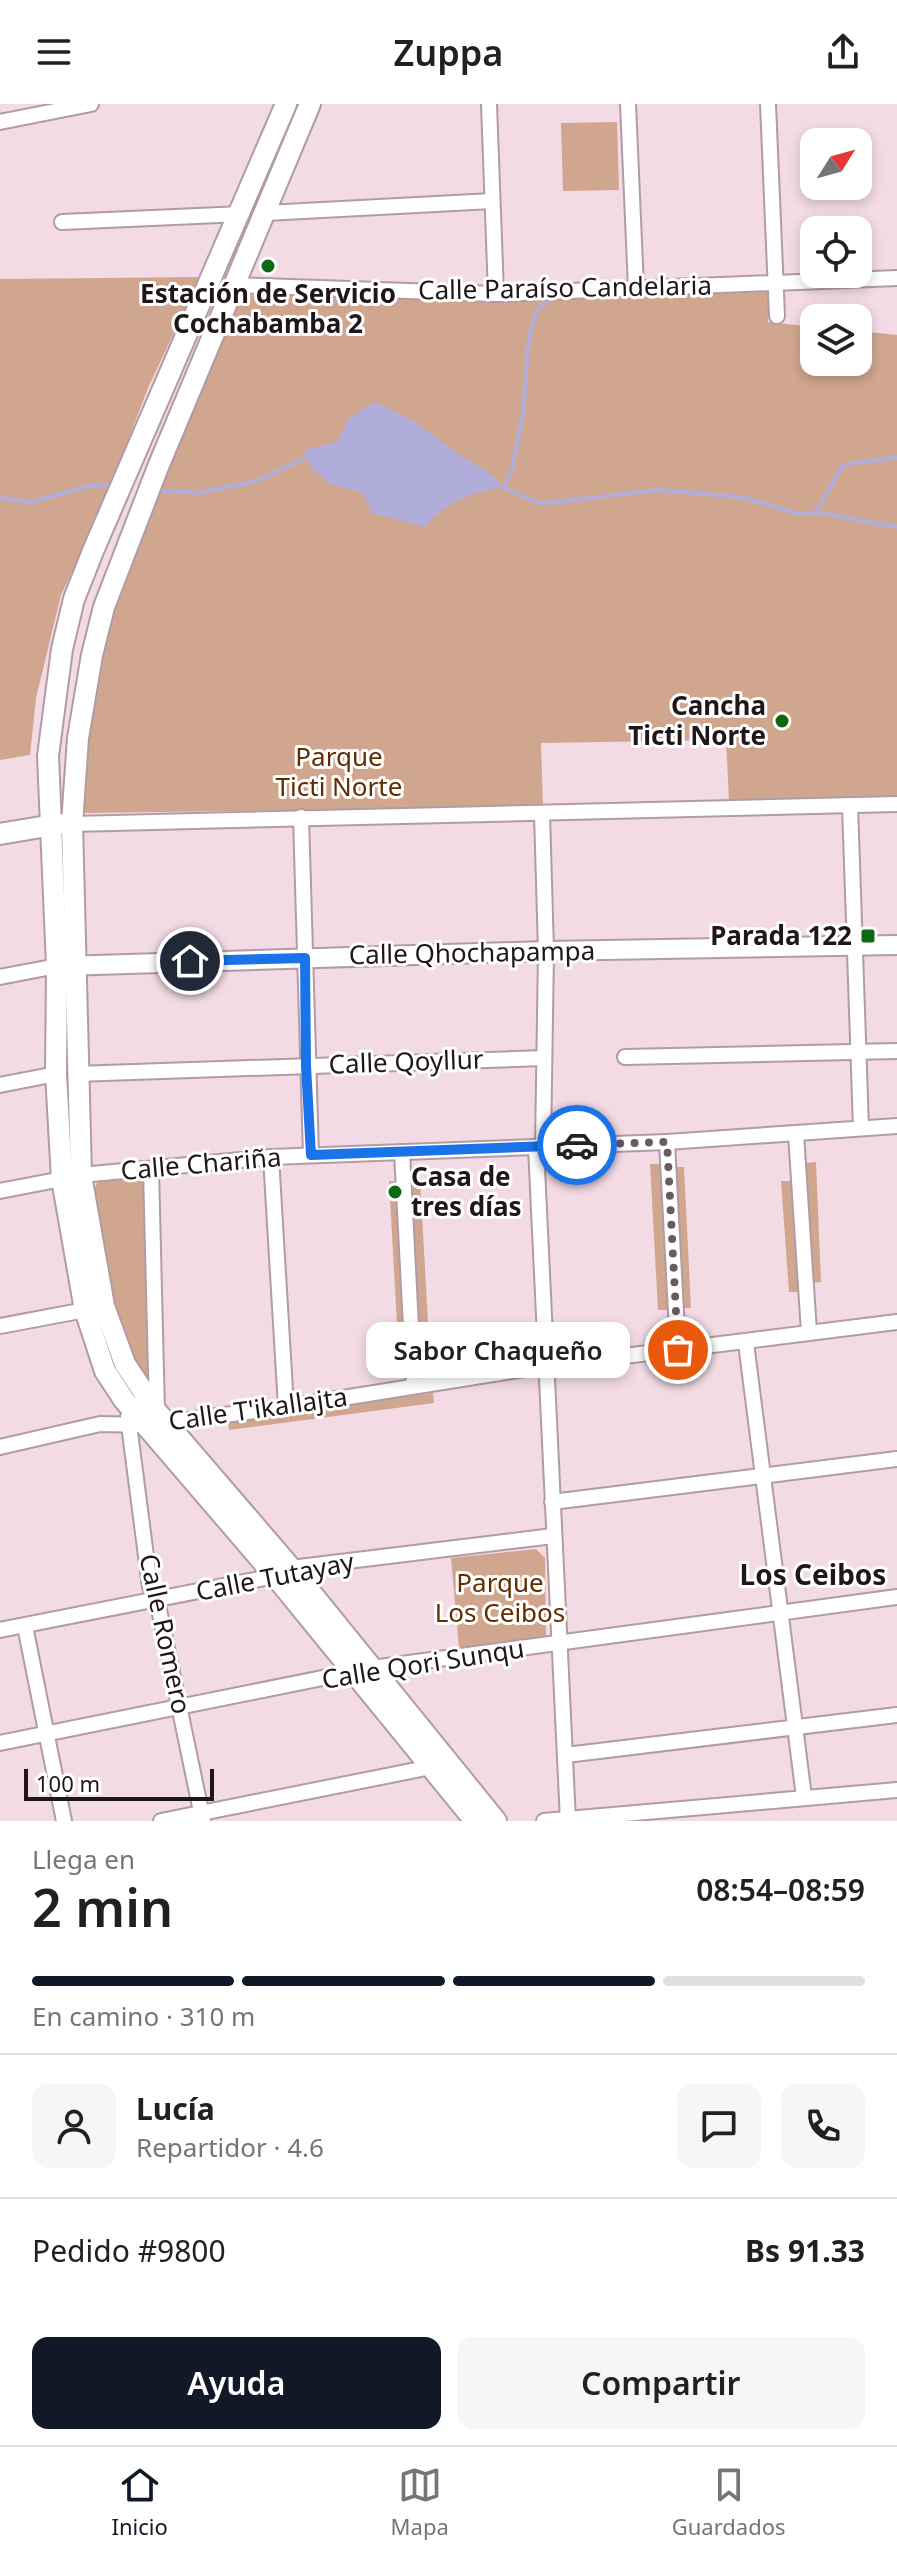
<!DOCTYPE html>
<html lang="es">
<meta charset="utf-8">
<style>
:root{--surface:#fff;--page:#f6f6f6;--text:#202124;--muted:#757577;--line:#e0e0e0;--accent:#111827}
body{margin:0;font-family:"Noto Sans",sans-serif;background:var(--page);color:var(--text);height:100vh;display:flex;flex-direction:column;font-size:30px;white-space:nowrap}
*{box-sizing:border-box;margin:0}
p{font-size:26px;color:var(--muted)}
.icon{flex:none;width:44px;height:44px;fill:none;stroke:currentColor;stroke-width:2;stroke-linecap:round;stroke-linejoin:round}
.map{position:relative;height:1717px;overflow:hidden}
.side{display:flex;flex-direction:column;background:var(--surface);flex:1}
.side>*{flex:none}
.needle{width:52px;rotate:53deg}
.fabs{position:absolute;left:800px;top:24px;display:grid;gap:16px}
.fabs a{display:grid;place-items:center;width:72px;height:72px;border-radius:16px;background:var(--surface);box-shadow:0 4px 12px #0003;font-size:40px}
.scale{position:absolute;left:24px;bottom:20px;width:190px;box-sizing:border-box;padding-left:8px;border:4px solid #1e1619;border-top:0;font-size:22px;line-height:28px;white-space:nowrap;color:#1e1619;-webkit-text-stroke:6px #fff;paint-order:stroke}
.pin{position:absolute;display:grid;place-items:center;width:68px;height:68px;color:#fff;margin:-34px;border:4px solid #fff;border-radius:50%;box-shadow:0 2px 8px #0007}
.courier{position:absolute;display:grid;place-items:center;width:80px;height:80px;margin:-40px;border:6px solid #1a73e8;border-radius:50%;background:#fff;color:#222;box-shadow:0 2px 10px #0007}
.bubble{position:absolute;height:56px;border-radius:16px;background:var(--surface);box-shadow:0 4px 12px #0003;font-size:26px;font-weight:600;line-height:56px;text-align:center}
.head em{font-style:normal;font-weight:600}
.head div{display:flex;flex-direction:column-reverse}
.head{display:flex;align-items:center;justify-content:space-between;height:136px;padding:0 32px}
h1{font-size:52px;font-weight:600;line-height:60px}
.bar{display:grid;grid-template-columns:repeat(4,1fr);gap:12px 8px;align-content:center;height:96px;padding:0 32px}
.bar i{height:10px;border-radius:6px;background:var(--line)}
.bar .selected{background:var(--accent)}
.bar p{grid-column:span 4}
.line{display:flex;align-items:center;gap:20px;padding:0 32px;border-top:2px solid var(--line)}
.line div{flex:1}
.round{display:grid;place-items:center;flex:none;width:84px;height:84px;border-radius:16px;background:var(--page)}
.action{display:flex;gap:16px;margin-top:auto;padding:16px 32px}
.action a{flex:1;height:92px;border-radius:16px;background:var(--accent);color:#fff;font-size:32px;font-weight:600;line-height:92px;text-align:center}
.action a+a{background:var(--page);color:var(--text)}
header{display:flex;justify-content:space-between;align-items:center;height:104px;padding:0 32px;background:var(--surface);font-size:36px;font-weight:600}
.tab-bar{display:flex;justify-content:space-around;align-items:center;height:112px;border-top:2px solid var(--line);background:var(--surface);font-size:22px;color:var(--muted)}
.tab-bar a{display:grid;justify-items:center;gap:4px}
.tab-bar .selected{color:var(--accent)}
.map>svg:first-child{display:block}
.green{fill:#d0a68f}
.water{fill:#b1adda}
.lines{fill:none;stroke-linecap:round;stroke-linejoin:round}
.stream{stroke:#b1adda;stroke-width:4}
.minor-casing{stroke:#b19ba5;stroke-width:18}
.tertiary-casing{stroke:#b19ba5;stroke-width:22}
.secondary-casing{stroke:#b19ba5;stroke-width:24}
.minor{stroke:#fff;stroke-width:14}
.tertiary{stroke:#fff;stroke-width:18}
.secondary{stroke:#fff;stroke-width:20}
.done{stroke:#695b60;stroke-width:8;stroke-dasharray:0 14.4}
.route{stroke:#1a73e8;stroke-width:10}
.poi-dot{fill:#0f6911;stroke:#fff;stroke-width:3}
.labels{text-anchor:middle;stroke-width:6;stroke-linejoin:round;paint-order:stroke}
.street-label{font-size:26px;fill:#1e1619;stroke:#fff}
.poi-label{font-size:26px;font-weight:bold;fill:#1e1619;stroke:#fff;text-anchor:end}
.park-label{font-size:26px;fill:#622b00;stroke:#fff}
.neighbourhood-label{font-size:28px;font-weight:bold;fill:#1e1619;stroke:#fff}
</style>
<header><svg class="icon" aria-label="menu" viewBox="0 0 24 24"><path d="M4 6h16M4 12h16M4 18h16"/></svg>Zuppa<svg class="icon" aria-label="share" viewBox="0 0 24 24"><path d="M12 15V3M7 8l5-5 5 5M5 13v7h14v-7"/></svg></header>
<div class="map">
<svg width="897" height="1717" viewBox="0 0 897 1717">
<rect width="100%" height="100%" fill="#f3dbe5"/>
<g class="green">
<polygon points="617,18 619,86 563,87 561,19"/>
<polygon points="200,173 148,284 99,413 61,491 36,594 30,651 0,656 0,175"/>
<path d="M768,188V218L814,223V258H858V227L897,231V693L729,697L726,636L541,639L543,703L85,709C79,692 84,666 86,648C98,486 179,337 243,191L497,196Z"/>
<polygon points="816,1058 821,1178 812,1179 806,1059"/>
<polygon points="650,1060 660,1060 668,1206 658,1206"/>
<polygon points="675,1063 684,1063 691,1204 681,1204"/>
<path d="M145,1071L152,1282C107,1230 105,1155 93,1090L98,1075Z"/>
<polygon points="411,1075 420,1075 429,1236 419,1236"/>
<polygon points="389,1077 397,1077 406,1238 398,1238"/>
<polygon points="781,1077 791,1077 799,1188 789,1188"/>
<polygon points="433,1289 434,1299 229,1326 228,1316"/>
<polygon points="536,1445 545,1454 546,1532 459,1544 451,1454"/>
</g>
<path class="water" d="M373,298C413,313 426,327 459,350C476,361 491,368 504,383C473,388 447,397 425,423L372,409L363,389L330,380L311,364L304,346L337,338L348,316Z"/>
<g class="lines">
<g class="stream">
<polyline points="500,382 540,400 657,386 741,393 799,410 816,408 897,423"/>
<polyline points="505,382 512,366 523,309 529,233 536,208 550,194"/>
<polyline points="155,386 197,389 257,377 311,351"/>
<polyline points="0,394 31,398 94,381 114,382"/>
<polyline points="816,408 843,361 897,353"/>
</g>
<defs>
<g id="minor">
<polyline points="489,0 496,190"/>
<polyline points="628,0 636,184"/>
<polyline points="768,0 777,212"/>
<polyline points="0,18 91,0"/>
<polyline points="266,109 492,97"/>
<polyline points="62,118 242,110"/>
<polyline points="233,181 496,190 897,174"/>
<polyline points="850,701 861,1024"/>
<polyline points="542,709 546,847 543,1043"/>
<polyline points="301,713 311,1051"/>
<polyline points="72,720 897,700"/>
<polyline points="0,873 57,862"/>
<polyline points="625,953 897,947"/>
<polyline points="76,970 544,954"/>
<polyline points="0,981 56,970"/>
<polyline points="796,1030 809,1228"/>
<polyline points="667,1038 678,1246"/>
<polyline points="536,1043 568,1717"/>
<polyline points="402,1048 414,1281"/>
<polyline points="271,1053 286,1303"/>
<polyline points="151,1065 157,1308"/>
<polyline points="81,1071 271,1053 667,1038 897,1022"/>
<polyline points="0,1087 62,1075"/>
<polyline points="0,1222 85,1206"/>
<polyline points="746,1239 804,1693"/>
<polyline points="128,1313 150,1483 157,1496 203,1717"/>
<polyline points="0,1343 100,1320 147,1321 286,1303 544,1262 897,1218"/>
<polyline points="552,1398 897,1355"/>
<polyline points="25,1522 64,1717"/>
<polyline points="0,1526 275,1472 291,1464 553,1432"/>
<polyline points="0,1639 372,1564 897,1493"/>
<polyline points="566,1651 897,1611"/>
<polyline points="161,1717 431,1663"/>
<polyline points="544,1717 897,1686"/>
</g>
<polyline id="tertiary" points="64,862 546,847 897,841"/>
<g id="secondary">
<polyline points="286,0 93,447 74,495 62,545 48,652 57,862 56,970 62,1075 85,1206 105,1267 124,1296 275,1472 475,1717"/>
<polyline points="310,0 158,363 104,503 92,551 78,634 72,720 81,1071 104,1202 125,1260 157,1308 291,1464 496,1717"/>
<polyline points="0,730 59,720"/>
</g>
</defs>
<use href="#minor" class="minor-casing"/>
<use href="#tertiary" class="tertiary-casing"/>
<use href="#secondary" class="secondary-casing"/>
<use href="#minor" class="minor"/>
<use href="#tertiary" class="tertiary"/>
<use href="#secondary" class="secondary"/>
</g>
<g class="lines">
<polyline class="done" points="577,1041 667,1038 678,1246"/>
<polyline class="route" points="190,857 305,854 306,962 311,1051 577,1041"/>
</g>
<g class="poi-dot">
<circle cx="268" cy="162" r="8"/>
<circle cx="782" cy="617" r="8"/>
<rect x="860" y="824" width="16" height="16" rx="4"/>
<circle cx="395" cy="1088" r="8"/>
</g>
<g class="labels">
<g class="street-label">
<text transform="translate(565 184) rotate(-1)" y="9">Calle Paraíso Candelaria</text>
<text transform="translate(472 849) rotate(-1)" y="9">Calle Qhochapampa</text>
<text transform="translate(406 958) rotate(-2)" y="9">Calle Qoyllur</text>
<text transform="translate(201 1060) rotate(-5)" y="9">Calle Chariña</text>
<text transform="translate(258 1305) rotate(-8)" y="9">Calle T'ikallajta</text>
<text transform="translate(275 1473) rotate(-11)" y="9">Calle Tutayay</text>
<text transform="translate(165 1530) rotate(78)" y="9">Calle Romero</text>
<text transform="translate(423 1560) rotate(-9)" y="9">Calle Qori Sunqu</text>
</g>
<g class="poi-label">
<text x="268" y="199" text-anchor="middle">Estación de Servicio<tspan x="268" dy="30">Cochabamba 2</tspan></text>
<text x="766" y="611">Cancha<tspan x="766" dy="30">Ticti Norte</tspan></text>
<text x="852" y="841">Parada 122</text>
<text x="411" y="1082" text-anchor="start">Casa de<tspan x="411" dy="30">tres días</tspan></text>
</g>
<g class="park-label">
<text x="339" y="662">Parque<tspan x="339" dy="30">Ticti Norte</tspan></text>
<text x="500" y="1488">Parque<tspan x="500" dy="30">Los Ceibos</tspan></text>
</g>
<g class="neighbourhood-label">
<text x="813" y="1481">Los Ceibos</text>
</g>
</g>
</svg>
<div class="fabs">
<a><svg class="needle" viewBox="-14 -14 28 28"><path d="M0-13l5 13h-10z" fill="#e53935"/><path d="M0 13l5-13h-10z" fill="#757577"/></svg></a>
<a><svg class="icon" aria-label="locate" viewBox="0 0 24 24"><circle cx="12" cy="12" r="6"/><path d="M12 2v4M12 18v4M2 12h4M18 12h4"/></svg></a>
<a><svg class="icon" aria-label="layers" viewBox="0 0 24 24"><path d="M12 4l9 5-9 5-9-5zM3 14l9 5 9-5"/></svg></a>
</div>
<div class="scale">100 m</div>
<div class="pin" style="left:678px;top:1246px;background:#ea580c"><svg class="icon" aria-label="bag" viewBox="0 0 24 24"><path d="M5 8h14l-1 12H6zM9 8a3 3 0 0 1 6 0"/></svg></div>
<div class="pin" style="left:190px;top:857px;background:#1f2937"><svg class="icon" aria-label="home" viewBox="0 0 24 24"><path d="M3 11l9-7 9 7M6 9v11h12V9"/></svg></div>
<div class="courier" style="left:577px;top:1041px"><svg class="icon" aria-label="car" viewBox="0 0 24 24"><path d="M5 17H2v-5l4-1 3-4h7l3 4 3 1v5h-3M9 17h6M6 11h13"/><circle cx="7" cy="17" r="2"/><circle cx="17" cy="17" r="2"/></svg></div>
<div class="bubble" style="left:366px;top:1218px;width:264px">Sabor Chaqueño</div>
</div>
<section class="side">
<div class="head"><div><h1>2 min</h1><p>Llega en</p></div><em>08:54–08:59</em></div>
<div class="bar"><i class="selected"></i><i class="selected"></i><i class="selected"></i><i></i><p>En camino · 310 m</p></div>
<div class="line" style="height:144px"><a class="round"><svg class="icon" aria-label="person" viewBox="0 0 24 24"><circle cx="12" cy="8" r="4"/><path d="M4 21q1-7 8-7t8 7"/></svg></a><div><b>Lucía</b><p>Repartidor · 4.6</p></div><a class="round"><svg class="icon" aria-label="chat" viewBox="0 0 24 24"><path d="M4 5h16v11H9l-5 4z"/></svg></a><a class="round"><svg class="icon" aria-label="phone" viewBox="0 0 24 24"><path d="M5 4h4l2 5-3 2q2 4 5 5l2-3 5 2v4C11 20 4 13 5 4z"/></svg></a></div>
<div class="line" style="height:104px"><div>Pedido #9800</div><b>Bs 91.33</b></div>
<div class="action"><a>Ayuda</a><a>Compartir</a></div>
</section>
<nav class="tab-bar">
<a class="selected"><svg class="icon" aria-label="home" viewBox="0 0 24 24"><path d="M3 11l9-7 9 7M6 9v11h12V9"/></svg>Inicio</a>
<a><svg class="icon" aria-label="map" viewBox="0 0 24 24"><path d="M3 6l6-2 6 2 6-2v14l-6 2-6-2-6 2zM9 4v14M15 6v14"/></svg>Mapa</a>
<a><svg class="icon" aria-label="saved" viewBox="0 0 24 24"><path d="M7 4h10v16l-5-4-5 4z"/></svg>Guardados</a>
</nav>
